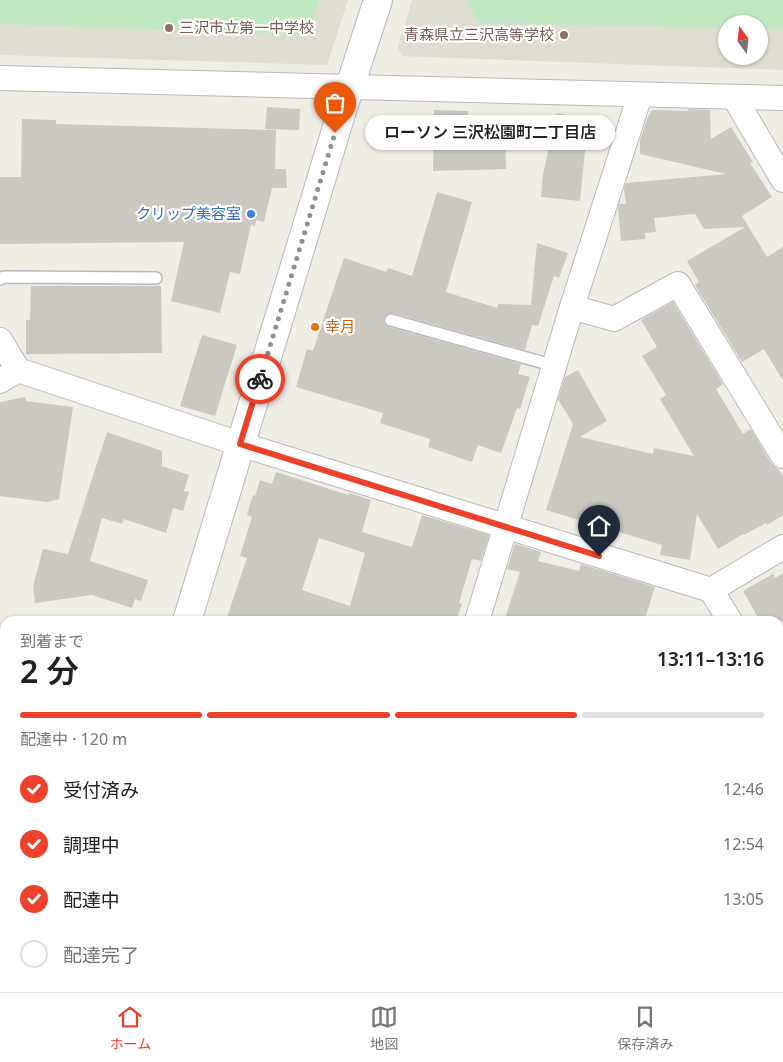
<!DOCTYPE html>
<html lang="ja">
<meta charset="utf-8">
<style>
:root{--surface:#fff;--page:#f2f2f2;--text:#222;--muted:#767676;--line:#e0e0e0;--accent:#ee412b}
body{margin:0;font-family:"Noto Sans","Noto Sans JP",sans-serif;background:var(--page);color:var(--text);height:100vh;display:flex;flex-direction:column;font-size:19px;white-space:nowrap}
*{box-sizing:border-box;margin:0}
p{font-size:16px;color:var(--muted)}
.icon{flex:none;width:28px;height:28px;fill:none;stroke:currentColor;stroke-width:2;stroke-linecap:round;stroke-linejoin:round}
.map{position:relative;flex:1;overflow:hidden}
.details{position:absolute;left:0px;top:616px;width:784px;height:376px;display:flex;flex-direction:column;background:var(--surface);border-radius:15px 15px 0 0;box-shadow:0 1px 4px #0004}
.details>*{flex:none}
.needle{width:32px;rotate:345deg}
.fabs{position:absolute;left:718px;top:15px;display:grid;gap:10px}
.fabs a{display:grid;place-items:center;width:50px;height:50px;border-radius:50%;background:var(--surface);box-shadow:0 1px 4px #0004;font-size:25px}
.pin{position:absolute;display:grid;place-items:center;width:42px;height:42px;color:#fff;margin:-51px -21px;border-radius:50% 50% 50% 0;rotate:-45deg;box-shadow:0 0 5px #0007}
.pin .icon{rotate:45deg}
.courier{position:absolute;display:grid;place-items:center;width:50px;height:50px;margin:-25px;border:4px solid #ee412b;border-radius:50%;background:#fff;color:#222;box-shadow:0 1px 6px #0007}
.bubble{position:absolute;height:35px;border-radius:18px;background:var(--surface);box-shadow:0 1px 4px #0004;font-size:16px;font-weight:600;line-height:35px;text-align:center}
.head em{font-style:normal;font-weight:600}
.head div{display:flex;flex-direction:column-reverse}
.head{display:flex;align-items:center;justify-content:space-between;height:85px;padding:0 20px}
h1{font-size:32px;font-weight:600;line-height:38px}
.bar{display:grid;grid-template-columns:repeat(4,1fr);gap:8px 5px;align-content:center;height:60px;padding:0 20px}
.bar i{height:6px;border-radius:4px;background:var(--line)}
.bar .selected{background:var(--accent)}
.bar p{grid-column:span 4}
ol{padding:0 20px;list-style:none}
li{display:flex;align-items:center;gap:15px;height:55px}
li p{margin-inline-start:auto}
li .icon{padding:5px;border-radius:50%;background:var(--accent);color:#fff;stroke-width:4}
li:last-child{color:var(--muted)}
li i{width:28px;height:28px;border:2px solid var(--line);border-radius:50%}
.menu{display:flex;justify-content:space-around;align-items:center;height:70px;border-top:1px solid var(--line);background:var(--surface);font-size:14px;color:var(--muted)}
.menu a{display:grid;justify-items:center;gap:2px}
.menu .selected{color:var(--accent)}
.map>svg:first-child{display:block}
.education{fill:#dfdcd2;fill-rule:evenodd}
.park{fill:#c0e7c1}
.building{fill:#cac8c1;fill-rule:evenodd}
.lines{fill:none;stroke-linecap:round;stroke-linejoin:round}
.lane-casing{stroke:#b7babe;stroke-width:14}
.street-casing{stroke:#b7babe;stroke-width:26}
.secondary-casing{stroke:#b7bac0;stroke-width:30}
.lane{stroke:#fff;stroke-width:11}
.street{stroke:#fff;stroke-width:24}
.secondary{stroke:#fff;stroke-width:28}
.done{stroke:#8f9191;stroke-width:5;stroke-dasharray:0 9}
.route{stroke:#ee412b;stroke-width:6}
.education-dot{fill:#8d6e63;stroke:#fff;stroke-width:2}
.shop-dot{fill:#3f7fe0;stroke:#fff;stroke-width:2}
.food-dot{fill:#e8710a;stroke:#fff;stroke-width:2}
.labels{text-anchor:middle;stroke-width:4.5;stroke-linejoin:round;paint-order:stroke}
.education-label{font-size:15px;fill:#785e54;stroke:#fff;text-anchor:start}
.shop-label{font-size:15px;fill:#366cbe;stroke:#fff;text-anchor:end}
.food-label{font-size:15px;fill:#c56008;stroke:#fff;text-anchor:start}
</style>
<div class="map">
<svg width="783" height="992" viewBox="0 0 783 992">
<rect width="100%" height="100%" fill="#efede4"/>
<g class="education">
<polygon points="0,0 348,0 327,65 0,55"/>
<path d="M412,0H783V70L402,56L398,47ZM726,24H759V56H726Z"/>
</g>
<g class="park">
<polygon points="0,0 319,0 309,35 0,24"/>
<polygon points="466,0 783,0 783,29 759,28 759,24 726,24 726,28 479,23"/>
</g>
<g class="building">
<polygon points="267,107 300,109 299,130 265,129"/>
<polygon points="688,109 710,110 711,139 731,127 753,162 750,163 772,197 742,216 767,257 783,247 783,381 764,349 742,362 695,285 699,282 687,261 745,227 704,229 695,214 654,218 656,232 645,233 646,239 621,241 618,207 619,204 626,204 624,188 626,183 726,174 640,154 640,140 647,119 652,110 688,111"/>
<polygon points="434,110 468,111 468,119 505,119 506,169 433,171"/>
<polygon points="557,113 588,120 580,201 541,197 543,174"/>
<polygon points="22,119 56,120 56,124 276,130 275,169 286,169 287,188 272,188 264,222 256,220 255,226 251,225 240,274 230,272 220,313 171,301 184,242 0,244 0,177 21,177"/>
<polygon points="437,192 472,202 446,292 497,308 498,304 531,305 537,243 568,253 559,278 554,276 538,326 532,325 525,350 393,313 389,313 384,318 384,322 389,327 521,364 518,374 530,377 520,409 517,408 501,453 478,445 472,462 428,447 430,439 380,423 383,413 296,387 307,349 313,351 344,258 386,272 388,268 412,276"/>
<polygon points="31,286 161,286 162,353 26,354 26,320 30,320"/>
<polygon points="673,302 723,384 716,389 743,434 751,429 771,463 778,469 783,476 783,515 767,525 766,523 744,535 743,534 718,549 697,514 690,560 660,555 662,545 546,510 573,424 558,399 565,377 578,370 607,421 580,437 653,454 654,448 694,456 660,399 666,395 642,356 657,347 641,320"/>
<polygon points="202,335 237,345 215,416 180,406"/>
<polygon points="25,397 26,401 73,407 59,499 47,502 0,496 0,402"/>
<polygon points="107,432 162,451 162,466 189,475 184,491 189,492 183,511 173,508 166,533 124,519 122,524 102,518 90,561 148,580 141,601 135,599 132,608 92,595 35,603 33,586 43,549 68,554"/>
<path d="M276,472L348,495L349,493L371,500L362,532L412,547L422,515L489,535L481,561L472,559L459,603L462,604L456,621H240L227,617L247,558L240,556L252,517L247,515L253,495L255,496L260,480L272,484ZM319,538L365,553L350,606L302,590Z"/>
<polygon points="515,544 541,552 538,561 579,571 581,564 655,587 644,621 504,621 520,572 507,569"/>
<polygon points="783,573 783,621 760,621 743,591 773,574 775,578"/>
</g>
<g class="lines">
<defs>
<g id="lane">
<polyline points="0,279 4,277 156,278"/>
<polyline points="391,320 555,366"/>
</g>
<g id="street">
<polyline points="0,78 783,98"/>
<polyline points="734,97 783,180"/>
<polyline points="572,307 614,319 678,284 783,456"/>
<polyline points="0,340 18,370 240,444 711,590 730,621"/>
<polyline points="0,381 18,370"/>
<polyline points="711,590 783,547"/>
<polyline points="477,621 572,307 640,95"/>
<polyline points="779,701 783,708"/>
<polyline points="0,825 5,834"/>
<polyline points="0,932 5,929"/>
<polyline points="381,988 383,992"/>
<polyline points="660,988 663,992"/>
<polyline points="362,992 364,988"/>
</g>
<g id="secondary">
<polyline points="187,621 341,114 378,0"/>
<polyline points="72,992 73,988"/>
</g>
</defs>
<use href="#lane" class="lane-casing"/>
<use href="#street" class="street-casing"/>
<use href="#secondary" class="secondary-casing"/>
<use href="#lane" class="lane"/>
<use href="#street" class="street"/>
<use href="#secondary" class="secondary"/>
</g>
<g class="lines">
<polyline class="done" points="260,379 335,133"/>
<polyline class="route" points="260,379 240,444 599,556"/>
</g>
<g class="education-dot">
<circle cx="169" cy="28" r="5"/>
<circle cx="564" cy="35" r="5"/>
</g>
<circle class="shop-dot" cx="251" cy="214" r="5"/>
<circle class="food-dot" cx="315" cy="327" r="5"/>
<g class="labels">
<g class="education-label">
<text x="179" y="33">三沢市立第一中学校</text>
<text x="554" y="40" text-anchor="end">青森県立三沢高等学校</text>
</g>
<g class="shop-label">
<text x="241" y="219">クリップ美容室</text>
</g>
<g class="food-label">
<text x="325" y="332">幸月</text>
</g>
</g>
</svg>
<div class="fabs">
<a><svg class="needle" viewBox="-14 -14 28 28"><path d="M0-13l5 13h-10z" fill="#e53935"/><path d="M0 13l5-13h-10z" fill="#767676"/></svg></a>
</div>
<div class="pin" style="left:335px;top:133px;background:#ea580c"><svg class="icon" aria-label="bag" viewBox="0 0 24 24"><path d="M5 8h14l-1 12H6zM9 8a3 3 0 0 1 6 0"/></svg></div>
<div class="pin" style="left:599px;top:556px;background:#1f2937"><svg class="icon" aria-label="home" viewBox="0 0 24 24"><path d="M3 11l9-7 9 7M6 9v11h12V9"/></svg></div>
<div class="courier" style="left:260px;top:379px"><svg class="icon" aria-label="bike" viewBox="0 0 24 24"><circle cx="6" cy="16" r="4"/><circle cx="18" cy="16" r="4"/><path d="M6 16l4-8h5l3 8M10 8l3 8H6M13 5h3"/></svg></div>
<div class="bubble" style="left:365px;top:115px;width:250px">ローソン 三沢松園町二丁目店</div>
<section class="details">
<div class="head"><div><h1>2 分</h1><p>到着まで</p></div><em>13:11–13:16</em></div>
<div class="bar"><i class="selected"></i><i class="selected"></i><i class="selected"></i><i></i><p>配達中 · 120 m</p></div>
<ol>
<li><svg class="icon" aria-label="check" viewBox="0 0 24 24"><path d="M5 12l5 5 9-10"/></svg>受付済み<p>12:46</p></li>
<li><svg class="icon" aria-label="check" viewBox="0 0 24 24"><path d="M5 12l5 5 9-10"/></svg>調理中<p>12:54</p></li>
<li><svg class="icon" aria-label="check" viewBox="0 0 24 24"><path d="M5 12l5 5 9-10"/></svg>配達中<p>13:05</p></li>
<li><i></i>配達完了</li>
</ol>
</section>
</div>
<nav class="menu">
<a class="selected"><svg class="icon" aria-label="home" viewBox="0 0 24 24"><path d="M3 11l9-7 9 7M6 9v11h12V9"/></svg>ホーム</a>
<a><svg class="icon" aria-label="map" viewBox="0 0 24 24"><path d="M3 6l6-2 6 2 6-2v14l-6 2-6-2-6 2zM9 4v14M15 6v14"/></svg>地図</a>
<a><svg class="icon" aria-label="saved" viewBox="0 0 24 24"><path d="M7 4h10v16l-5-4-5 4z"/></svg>保存済み</a>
</nav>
